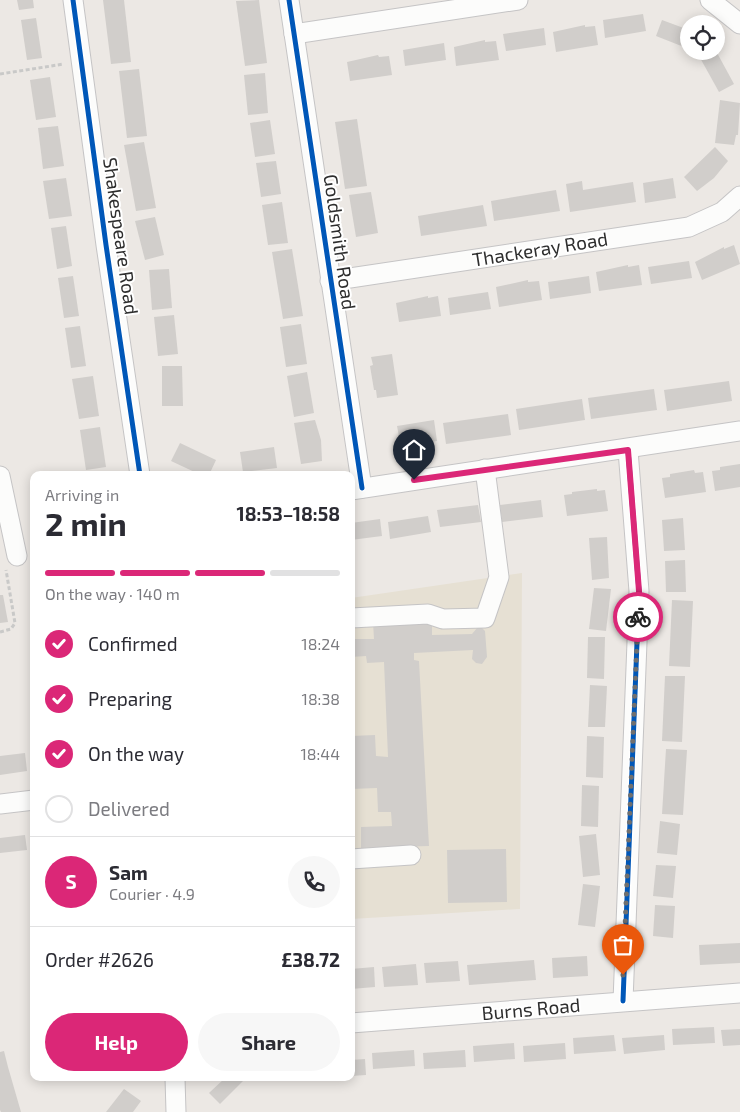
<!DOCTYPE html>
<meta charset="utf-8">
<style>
:root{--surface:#fff;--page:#f7f7f7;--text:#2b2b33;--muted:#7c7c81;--line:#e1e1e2;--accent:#db2777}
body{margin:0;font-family:"Exo 2",sans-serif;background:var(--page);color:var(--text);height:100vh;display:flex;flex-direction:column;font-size:19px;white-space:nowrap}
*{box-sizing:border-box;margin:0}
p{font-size:16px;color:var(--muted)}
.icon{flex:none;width:28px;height:28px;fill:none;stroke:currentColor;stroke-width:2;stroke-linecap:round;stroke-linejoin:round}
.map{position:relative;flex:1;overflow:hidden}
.side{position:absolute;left:30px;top:471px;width:325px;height:610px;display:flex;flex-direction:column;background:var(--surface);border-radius:10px;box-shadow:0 2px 12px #0003}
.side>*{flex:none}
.controls{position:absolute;left:680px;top:15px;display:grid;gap:10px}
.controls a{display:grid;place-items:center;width:45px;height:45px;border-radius:50%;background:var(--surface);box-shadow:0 2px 12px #0003;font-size:25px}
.pin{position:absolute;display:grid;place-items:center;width:42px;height:42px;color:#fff;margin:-51px -21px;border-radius:50% 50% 50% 0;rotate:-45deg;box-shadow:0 0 5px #0007}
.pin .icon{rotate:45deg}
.courier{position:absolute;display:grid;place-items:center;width:50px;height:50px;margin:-25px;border:4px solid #db2777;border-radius:50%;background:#fff;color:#222;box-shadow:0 1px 6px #0007}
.summary em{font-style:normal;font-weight:700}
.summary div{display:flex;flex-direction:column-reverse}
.summary{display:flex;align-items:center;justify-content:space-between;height:85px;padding:0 15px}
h1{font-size:32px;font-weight:700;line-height:38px}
.bar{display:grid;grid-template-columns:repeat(4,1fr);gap:8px 5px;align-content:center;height:60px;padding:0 15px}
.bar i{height:6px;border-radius:4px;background:var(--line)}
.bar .current{background:var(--accent)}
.bar p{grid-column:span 4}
.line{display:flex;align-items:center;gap:12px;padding:0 15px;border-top:1px solid var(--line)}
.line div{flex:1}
.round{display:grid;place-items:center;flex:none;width:52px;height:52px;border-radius:26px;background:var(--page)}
ol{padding:0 15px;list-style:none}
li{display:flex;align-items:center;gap:15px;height:55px}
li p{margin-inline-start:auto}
li .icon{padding:5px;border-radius:50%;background:var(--accent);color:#fff;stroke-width:4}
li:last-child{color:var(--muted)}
li i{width:28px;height:28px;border:2px solid var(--line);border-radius:50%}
.button{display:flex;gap:10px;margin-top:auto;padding:10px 15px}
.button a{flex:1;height:58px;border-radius:30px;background:var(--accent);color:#fff;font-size:20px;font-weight:700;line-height:58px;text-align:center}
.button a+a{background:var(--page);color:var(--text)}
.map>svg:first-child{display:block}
.education{fill:#e6e0d3}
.building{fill:#d1cecb}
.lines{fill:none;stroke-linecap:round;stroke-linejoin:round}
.minor-casing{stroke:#c5c4c5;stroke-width:21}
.path{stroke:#c9c9c8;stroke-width:3;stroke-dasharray:4 2.5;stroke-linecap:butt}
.minor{stroke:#fcfcfb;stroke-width:19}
.cycleway-casing{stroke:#fff;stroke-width:8}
.cycleway{stroke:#0057b8;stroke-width:5}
.done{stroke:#706f6e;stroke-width:5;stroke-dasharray:0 9}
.route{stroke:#db2777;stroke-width:6}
.labels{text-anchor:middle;stroke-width:4;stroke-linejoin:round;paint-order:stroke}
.street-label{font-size:19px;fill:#2e2e2e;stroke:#fff}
</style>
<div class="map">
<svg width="740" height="1112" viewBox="0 0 740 1112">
<rect width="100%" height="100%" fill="#ece8e4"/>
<polygon class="education" points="522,573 520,909 351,919 351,598"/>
<g class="building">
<polygon points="17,0 33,0 34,8 19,10"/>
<polygon points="103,0 124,0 131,62 111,64"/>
<polygon points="259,0 267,63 245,66 236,1"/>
<polygon points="643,14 646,31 605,38 603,20"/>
<polygon points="36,18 42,58 27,60 21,20"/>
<polygon points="662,20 689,30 689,49 656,36"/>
<polygon points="585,25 585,27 595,26 598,45 556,52 553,32"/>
<polygon points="544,28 546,45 506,51 503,34"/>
<polygon points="485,40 485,42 496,41 499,60 456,66 454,47"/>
<polygon points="444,43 446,60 405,66 403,50"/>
<polygon points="708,51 716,51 734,84 719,92 699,56"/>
<polygon points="378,55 379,57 389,56 392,75 350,81 347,62"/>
<polygon points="139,69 147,136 127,138 119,71"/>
<polygon points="265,73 268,113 248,115 244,75"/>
<polygon points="50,77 56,117 36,120 30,80"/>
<polygon points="720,100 740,103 738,135 736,135 734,145 715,143"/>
<polygon points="357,119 367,186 345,189 335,122"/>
<polygon points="270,120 275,154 255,157 250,123"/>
<polygon points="58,126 64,166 43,169 38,128"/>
<polygon points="144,142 156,208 136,211 124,145"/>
<polygon points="715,147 728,161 714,178 697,191 684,177"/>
<polygon points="276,161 281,194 261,197 256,163"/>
<polygon points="66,178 72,216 49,219 43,181"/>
<polygon points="673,178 676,198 645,203 643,183"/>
<polygon points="582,181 583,190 633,182 636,202 570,212 566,184"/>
<polygon points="556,190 560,211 494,221 491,201"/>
<polygon points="371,192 378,233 356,237 349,195"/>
<polygon points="282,202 288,243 268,245 262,205"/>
<polygon points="483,205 487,226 421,236 418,216"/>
<polygon points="155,217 164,255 145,260 135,221"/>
<polygon points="66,226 72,266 57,269 51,228"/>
<polygon points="734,245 740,264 702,280 695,262 724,247 724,249"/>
<polygon points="292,249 303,316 283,319 272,252"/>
<polygon points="689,261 692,278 651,284 648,267"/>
<polygon points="628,265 628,267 639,265 642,285 599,291 596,272"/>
<polygon points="169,269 172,308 152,310 149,270"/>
<polygon points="73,276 79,316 64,318 58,278"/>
<polygon points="589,276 591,293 550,299 548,282"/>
<polygon points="528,280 528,282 539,281 542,300 499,307 496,287"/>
<polygon points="488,292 491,309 450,315 448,298"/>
<polygon points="428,296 428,298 438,296 441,316 399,322 396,303"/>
<polygon points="174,315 178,354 158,356 154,317"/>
<polygon points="301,324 307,364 286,367 280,327"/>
<polygon points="80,326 86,366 71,368 65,328"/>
<polygon points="392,354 398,395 377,398 376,390 374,390 370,366 373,365 371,357"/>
<polygon points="162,366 182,366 183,406 162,406"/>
<polygon points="307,372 314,413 294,417 287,376"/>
<polygon points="93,376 99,416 79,419 72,379"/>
<polygon points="729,381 732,401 667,411 664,390"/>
<polygon points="654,389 657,410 591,419 588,398"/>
<polygon points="582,399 585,420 519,430 516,409"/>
<polygon points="508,414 511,435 446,444 443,423"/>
<polygon points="315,420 321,440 322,461 301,464 294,423"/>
<polygon points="434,420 437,441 401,447 397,426"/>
<polygon points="100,427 106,467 86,470 80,430"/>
<polygon points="180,443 216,460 209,475 201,475 171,461"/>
<polygon points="274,447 277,468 243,472 240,452"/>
<polygon points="740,464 740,487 715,491 712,471 720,470 720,467"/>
<polygon points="694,470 695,473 703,472 706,492 665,498 662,478 670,477 670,474"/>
<polygon points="597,489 597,491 605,490 608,511 567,516 564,495 572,494 572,492"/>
<polygon points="541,500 543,517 502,522 500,505"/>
<polygon points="478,505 481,522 440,527 437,510"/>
<polygon points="428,516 431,532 390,539 388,522"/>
<polygon points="683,518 685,550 664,551 662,520"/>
<polygon points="380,519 382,536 351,540 351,523"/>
<polygon points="607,537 609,578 592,580 589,538"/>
<polygon points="685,560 686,592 666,592 665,561"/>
<polygon points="594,588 611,589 606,631 589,629"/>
<polygon points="0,595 3,595 8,622 0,623"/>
<polygon points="672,600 693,601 690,667 669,666"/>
<polygon points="432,620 432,635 472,634 478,627 482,628 485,631 487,657 482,664 476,663 472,659 473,650 414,653 414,660 419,661 429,846 361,848 361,827 392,826 391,812 378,812 377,788 351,789 351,736 375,735 376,756 388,757 384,662 367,663 366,656 351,657 351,639 374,639 373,622"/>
<polygon points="588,637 605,637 604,679 587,678"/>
<polygon points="665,676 685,676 682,742 662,741"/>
<polygon points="590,685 607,686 605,727 588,727"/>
<polygon points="587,736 604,737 603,778 586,777"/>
<polygon points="666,749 687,750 683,815 662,814"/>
<polygon points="25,753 27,771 0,775 0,756"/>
<polygon points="582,785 599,786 598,827 581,826"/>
<polygon points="660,821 680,824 677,855 657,853"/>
<polygon points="596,834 600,875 583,877 579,836"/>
<polygon points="25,835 27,850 0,853 0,838"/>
<polygon points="506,849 507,902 448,903 447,850"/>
<polygon points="656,865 676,866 673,898 653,896"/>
<polygon points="583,884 600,886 595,927 578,925"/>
<polygon points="655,905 675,906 673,938 653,936"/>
<polygon points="740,943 740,963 700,965 699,945"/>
<polygon points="587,956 588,976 553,978 552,958"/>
<polygon points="534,960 536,980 469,985 467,965"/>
<polygon points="458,961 460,981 426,983 424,963"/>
<polygon points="416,964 418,985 384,987 382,967"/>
<polygon points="374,967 375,987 351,989 351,969"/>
<polygon points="714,1027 715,1043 673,1045 672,1029"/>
<polygon points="740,1029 740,1045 723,1046 721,1030"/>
<polygon points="614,1035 616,1051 574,1054 573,1038"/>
<polygon points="664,1035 665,1050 624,1054 622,1038"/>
<polygon points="514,1043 515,1059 474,1062 473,1046"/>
<polygon points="565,1043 566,1059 524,1062 523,1046"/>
<polygon points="414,1050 415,1066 373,1069 372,1053"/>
<polygon points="465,1050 466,1067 424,1069 423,1053"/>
<polygon points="4,1051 8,1067 21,1112 1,1112 0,1110 0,1052"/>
<polygon points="365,1059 366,1075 351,1076 351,1060"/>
<polygon points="225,1078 246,1078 220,1104 209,1093"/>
<polygon points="124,1089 141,1101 133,1112 106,1112"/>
</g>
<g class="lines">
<defs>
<g id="minor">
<polyline points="73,0 106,245 140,475"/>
<polyline points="289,0 362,488"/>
<polyline points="710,0 740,24"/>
<polyline points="294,34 518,0"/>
<polyline points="330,281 689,227 722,212 740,196"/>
<polyline points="0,476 17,556"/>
<polyline points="351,490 740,431"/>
<polyline points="351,618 428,614 443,619 485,618 499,577 485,469"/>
<polyline points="0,804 34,800"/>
<polyline points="351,859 411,855"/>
<polyline points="623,1001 639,591 628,450"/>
<polyline points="351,1023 740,993"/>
<polyline points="175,1078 176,1112"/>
</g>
</defs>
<use href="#minor" class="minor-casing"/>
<g class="path">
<polyline points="0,74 64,64"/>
<polyline points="0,632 11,629 15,623 6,570"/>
</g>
<use href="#minor" class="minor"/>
<defs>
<g id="cycleway">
<polyline points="73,0 106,245 140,475"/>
<polyline points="289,0 362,488"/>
<polyline points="623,1001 639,591 628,450"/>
</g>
</defs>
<use href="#cycleway" class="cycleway-casing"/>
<use href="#cycleway" class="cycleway"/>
</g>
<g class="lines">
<polyline class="done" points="623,975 638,617"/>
<polyline class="route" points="414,480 628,450 639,591 638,617"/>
</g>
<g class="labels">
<g class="street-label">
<text transform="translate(121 236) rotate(82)" y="7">Shakespeare Road</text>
<text transform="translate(340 242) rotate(82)" y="7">Goldsmith Road</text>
<text transform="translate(540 249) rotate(-9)" y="7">Thackeray Road</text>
<text transform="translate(531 1009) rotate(-5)" y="7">Burns Road</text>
</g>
</g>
</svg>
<div class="controls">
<a><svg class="icon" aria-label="locate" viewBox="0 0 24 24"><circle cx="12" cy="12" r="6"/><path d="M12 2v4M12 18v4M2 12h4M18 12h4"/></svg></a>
</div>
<div class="pin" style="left:623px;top:975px;background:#ea580c"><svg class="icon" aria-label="bag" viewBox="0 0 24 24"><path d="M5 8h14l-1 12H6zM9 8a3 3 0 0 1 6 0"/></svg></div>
<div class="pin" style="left:414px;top:480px;background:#1f2937"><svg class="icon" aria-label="home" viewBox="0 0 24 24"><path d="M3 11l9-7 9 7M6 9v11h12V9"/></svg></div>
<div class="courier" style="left:638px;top:617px"><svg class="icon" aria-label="bike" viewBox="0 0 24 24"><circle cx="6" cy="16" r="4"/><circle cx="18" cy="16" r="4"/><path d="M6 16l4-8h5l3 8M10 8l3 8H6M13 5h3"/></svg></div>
<section class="side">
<div class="summary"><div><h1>2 min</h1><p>Arriving in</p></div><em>18:53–18:58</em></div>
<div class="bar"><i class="current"></i><i class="current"></i><i class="current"></i><i></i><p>On the way · 140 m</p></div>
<ol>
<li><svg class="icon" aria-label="check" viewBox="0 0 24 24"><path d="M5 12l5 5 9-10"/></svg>Confirmed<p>18:24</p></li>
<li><svg class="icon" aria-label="check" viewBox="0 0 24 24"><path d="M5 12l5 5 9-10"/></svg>Preparing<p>18:38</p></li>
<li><svg class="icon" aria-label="check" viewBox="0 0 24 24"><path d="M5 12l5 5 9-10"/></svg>On the way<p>18:44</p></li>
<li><i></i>Delivered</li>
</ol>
<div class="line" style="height:90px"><b class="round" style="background:var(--accent);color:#fff">S</b><div><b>Sam</b><p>Courier · 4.9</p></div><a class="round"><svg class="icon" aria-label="phone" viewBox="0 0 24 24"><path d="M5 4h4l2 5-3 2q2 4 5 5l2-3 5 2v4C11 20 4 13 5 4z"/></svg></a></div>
<div class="line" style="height:65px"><div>Order #2626</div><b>£38.72</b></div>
<div class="button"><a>Help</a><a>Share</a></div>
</section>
</div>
